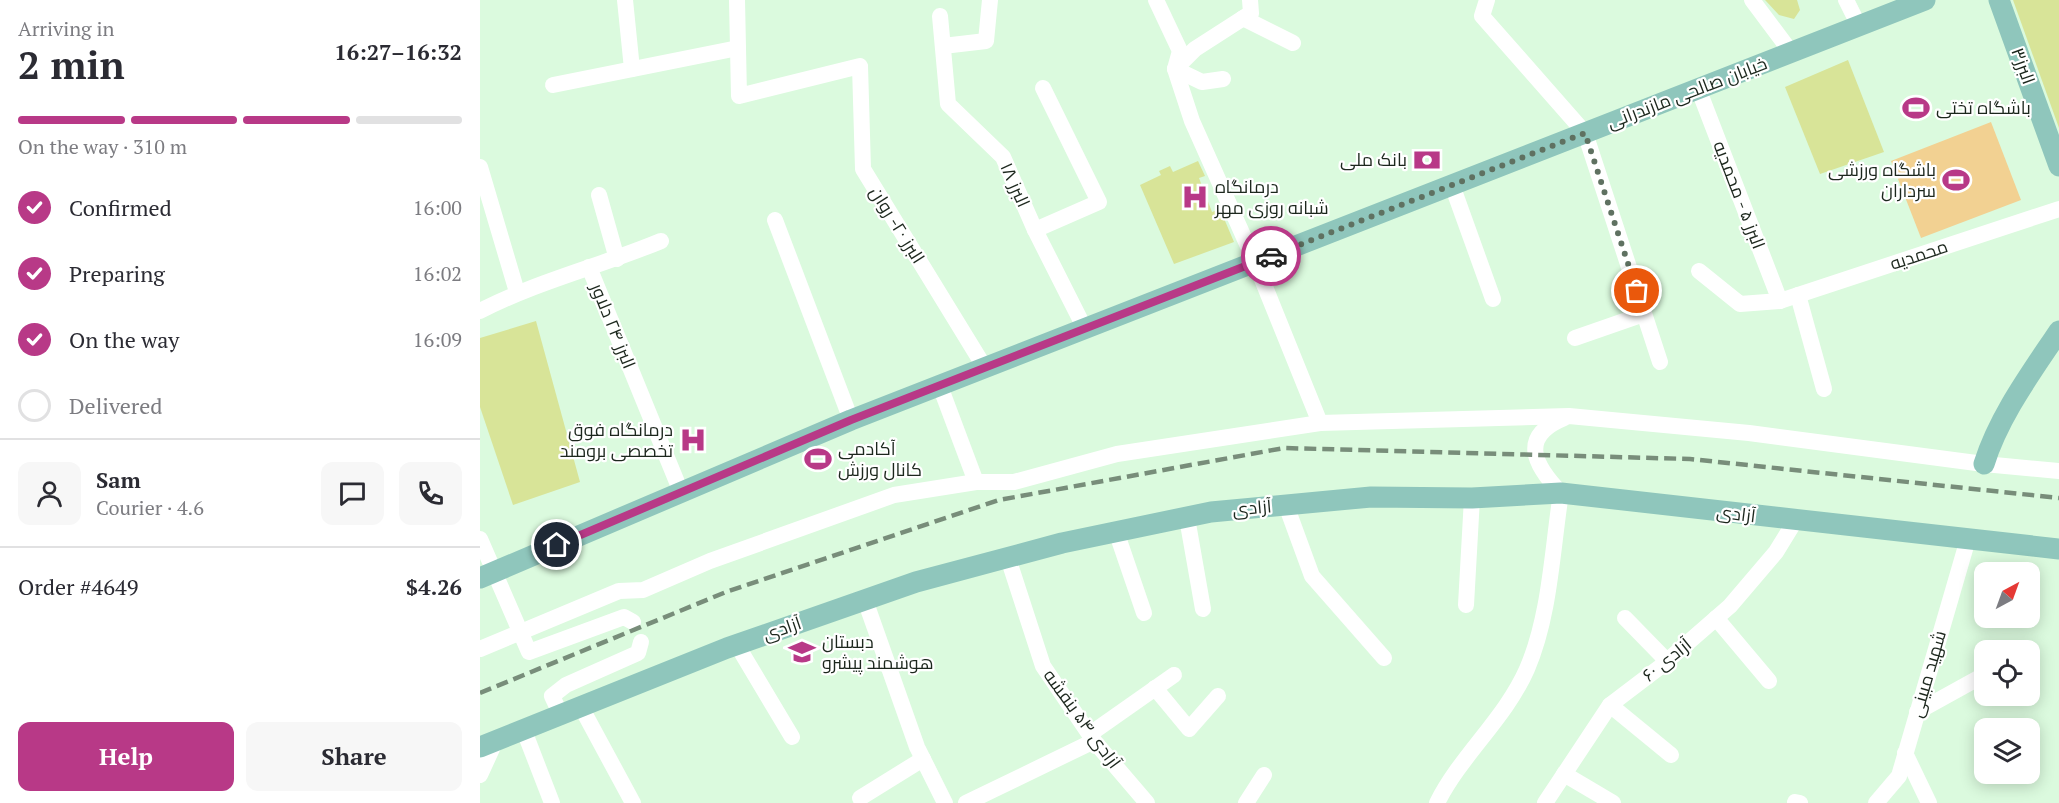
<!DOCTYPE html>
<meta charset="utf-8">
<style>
:root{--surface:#fff;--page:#f7f7f7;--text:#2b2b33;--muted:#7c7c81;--line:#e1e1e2;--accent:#b83987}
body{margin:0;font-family:"PT Serif",Cairo,serif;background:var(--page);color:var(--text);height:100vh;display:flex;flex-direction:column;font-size:22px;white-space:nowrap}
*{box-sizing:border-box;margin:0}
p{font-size:20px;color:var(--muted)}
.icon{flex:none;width:33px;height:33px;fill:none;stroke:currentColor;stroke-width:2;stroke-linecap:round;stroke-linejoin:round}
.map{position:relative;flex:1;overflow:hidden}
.side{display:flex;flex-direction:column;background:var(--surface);width:480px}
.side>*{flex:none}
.needle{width:39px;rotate:41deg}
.fabs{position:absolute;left:1494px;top:562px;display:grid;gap:12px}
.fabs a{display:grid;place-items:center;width:66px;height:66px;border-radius:12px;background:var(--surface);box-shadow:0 3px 15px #0003;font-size:30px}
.pin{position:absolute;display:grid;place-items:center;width:51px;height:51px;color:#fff;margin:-26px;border:3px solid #fff;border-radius:50%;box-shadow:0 2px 6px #0007}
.courier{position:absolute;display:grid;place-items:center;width:60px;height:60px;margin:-30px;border:4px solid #b83987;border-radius:50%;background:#fff;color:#222;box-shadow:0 2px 8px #0007}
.headline em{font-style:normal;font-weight:700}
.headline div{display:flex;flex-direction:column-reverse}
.headline{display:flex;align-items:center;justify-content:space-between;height:102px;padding:0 18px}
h1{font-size:39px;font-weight:700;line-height:45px}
.bar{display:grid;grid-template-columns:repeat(4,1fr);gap:9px 6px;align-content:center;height:72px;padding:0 18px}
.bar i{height:8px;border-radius:4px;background:var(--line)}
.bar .on{background:var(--accent)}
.bar p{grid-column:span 4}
.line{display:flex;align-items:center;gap:15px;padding:0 18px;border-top:2px solid var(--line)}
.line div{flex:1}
.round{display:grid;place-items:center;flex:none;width:63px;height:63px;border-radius:12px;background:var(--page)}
ol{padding:0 18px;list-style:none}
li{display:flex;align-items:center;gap:18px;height:66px}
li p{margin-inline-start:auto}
li .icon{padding:6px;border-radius:50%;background:var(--accent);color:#fff;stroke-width:4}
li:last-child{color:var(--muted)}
li i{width:33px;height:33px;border:3px solid var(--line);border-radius:50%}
.button{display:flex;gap:12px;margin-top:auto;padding:12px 18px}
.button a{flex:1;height:69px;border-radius:12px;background:var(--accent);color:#fff;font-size:24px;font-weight:700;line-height:69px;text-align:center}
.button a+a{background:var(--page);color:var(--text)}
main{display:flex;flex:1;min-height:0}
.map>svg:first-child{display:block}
.green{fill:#f2d192}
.building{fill:#d8e498}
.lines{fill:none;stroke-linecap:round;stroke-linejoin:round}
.minor{stroke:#fff;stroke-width:16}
.major{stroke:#8fc6bc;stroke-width:21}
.rail{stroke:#788d7a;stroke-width:4.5;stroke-dasharray:12 6;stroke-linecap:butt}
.done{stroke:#5f7161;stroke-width:6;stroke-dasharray:0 10.8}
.route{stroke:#b83987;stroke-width:8}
.labels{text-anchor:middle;stroke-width:4.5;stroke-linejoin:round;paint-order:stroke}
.street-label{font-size:18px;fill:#1c271d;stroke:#fff}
.poi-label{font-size:18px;fill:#1c271d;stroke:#fff;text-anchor:start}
</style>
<main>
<section class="side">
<div class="headline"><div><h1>2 min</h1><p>Arriving in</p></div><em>16:27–16:32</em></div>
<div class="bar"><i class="on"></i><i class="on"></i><i class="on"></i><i></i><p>On the way · 310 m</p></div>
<ol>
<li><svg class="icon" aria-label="check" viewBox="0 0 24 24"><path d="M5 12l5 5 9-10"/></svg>Confirmed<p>16:00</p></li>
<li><svg class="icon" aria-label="check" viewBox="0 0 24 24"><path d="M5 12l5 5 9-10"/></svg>Preparing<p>16:02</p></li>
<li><svg class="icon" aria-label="check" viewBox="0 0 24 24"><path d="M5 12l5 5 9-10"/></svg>On the way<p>16:09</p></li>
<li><i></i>Delivered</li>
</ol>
<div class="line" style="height:108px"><a class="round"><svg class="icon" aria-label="person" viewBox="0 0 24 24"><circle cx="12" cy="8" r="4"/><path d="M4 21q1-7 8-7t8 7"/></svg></a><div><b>Sam</b><p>Courier · 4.6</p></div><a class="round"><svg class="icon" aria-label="chat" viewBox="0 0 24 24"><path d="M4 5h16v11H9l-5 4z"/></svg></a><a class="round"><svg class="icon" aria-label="phone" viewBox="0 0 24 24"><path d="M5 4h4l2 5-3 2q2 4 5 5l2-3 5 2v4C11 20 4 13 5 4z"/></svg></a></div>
<div class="line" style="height:78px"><div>Order #4649</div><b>$4.26</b></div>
<div class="button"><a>Help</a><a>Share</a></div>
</section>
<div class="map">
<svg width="1579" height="803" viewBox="0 0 1579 803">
<rect width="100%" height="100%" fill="#dbfade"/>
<polygon class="green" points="1511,122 1541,200 1441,238 1411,161"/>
<g class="building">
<polygon points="1285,0 1317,0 1320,10 1314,19 1299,15"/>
<polygon points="1533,0 1579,0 1579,128"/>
<polygon points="1368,60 1404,152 1340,174 1305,87"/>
<polygon points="718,161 725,176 719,178 732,212 740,209 754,242 694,264 660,185 681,175 679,171 690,166 693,172"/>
<polygon points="56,321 100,482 33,505 0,407 0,338"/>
</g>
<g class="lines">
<g class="minor">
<polyline points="145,0 152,69"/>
<polyline points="257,0 259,96 380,66 383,169 505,368"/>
<polyline points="676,0 700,51 695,69 722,82 743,79"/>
<polyline points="770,0 771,13 715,49 695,69 712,121 775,262 840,423"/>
<polyline points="1007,0 1002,16 1105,133 1180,362"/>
<polyline points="1272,0 1311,52"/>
<polyline points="1366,0 1379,26"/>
<polyline points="460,16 468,104 523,157 555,230 605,329"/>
<polyline points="763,18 813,43"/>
<polyline points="463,46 506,41 510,0"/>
<polyline points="73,85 258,48"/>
<polyline points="1218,88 1300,301"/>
<polyline points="0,167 37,292"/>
<polyline points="972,185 1013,299"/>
<polyline points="119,195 137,259"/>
<polyline points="295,220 371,420"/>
<polyline points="555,230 619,202 563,88"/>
<polyline points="109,267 201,492"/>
<polyline points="1219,271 1260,304 1300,301 1579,209"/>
<polyline points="1318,295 1344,389"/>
<path d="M0,311C58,281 121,266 181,241"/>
<polyline points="1095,338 1164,314"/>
<polyline points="460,386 496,482"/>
<polyline points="806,505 832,576 904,658"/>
<polyline points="707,518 723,609"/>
<polyline points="637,534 664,613"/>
<polyline points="0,539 49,652 144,617 153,622"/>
<polyline points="528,558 563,666 614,741 667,803"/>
<polyline points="385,600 437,747 465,803"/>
<polyline points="986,605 992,498"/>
<polyline points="1145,618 1187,661"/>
<polyline points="1236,618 1289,681"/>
<polyline points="257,645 312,737"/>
<polyline points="0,649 139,591 163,590 230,561 414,495 496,482 534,482 637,454 840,423 1089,416 1269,433 1504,464 1579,471"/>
<polyline points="675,688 709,729 738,696"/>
<polyline points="100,705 153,803"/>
<polyline points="1130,705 1191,755"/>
<polyline points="1437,712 1504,675"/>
<polyline points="80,713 72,696 86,685 158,653 161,642"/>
<polyline points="43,728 72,803"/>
<polyline points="610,734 694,675"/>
<polyline points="1425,753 1449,803"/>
<polyline points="1084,774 1133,803"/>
<polyline points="0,775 16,740"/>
<polyline points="380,798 443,759"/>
<polyline points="1315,802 1320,803"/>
<polyline points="486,803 614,741"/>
<polyline points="766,803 784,775"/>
<path d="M957,803C981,755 1025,719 1047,669C1070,616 1072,551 1081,493C1055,466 1038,437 1084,418"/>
<polyline points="1065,803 1130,705 1180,667 1250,606 1296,552 1315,521"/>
<polyline points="1396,803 1419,776 1488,539"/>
</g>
<g class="major">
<polyline points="1519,0 1579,166"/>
<path d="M1504,464C1519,416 1551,373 1579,331"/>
<polyline points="0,578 371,420 1445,0"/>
<polyline points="0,747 247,648 436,582 582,543 731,512 891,497 992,498 1081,493 1579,549"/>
</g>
<polyline class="rail" points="0,693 246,592 519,500 804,448 1210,459 1579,498"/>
</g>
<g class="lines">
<polyline class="done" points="791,256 1105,133 1157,291"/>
<polyline class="route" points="77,545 371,420 791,256"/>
</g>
<defs>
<symbol id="stadium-bare" viewBox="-9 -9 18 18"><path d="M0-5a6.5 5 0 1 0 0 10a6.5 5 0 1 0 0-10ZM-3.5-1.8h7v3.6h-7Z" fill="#b83987" stroke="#fff" stroke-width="2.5" paint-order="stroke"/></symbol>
<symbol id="bank-bare" viewBox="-9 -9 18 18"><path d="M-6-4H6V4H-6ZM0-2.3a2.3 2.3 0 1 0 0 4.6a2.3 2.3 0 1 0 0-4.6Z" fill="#b83987" stroke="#fff" stroke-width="2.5" paint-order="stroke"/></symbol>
<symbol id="hospital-bare" viewBox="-9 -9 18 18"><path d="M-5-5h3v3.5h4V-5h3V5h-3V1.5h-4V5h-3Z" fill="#b83987" stroke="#fff" stroke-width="2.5" paint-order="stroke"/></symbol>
<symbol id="school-bare" viewBox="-9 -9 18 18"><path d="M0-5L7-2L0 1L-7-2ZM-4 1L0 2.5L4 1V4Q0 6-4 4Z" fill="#b83987" stroke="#fff" stroke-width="2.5" paint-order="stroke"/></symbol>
</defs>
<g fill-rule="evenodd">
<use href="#stadium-bare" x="1417" y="89" width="38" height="38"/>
<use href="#bank-bare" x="928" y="141" width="38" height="38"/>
<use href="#stadium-bare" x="1457" y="161" width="38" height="38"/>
<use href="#hospital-bare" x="696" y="178" width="38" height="38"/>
<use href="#hospital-bare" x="194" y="421" width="38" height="38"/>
<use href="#stadium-bare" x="319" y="440" width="38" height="38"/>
<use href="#school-bare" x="303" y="633" width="38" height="38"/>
</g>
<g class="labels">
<g class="street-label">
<text transform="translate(1543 66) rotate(70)" y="6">البرز۳</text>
<text transform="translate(1207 93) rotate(-21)" y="6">خیابان صالحی مازندرانی</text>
<text transform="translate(535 185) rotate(66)" y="6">البرز ۱۸</text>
<text transform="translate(1259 195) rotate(69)" y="6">البرز ۵ - محمدیه</text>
<text transform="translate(417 225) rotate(58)" y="6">البرز ۲۰- روان</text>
<text transform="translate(1439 255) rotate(-18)" y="6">محمدیه</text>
<text transform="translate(133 326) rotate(68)" y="6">البرز ۲۴ دلاور</text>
<text transform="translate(772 508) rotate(-5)" y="6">آزادی</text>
<text transform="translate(1256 514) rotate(7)" y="6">آزادی</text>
<text transform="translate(302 629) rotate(-19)" y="6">آزادی</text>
<text transform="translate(1187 660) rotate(-39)" y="6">آزادی ۶۰</text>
<text transform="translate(1448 674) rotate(-74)" y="6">شهید مبینی</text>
<text transform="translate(602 719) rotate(54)" y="6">آزادی ۵۴ بنفشه</text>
</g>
<g class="poi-label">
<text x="1456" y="114">باشگاه تختی</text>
<text x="927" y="166" text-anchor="end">بانک ملی</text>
<text x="1456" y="176" text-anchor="end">باشگاه ورزشی<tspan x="1456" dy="21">سرداران</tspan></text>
<text x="735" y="193">درمانگاه<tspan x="735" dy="21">شبانه روزی مهر</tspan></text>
<text x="193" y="436" text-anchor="end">درمانگاه فوق<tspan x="193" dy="21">تخصصی برومند</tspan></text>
<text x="358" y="455">آکادمی<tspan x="358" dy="21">کانال ورزش</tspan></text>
<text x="342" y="648">دبستان<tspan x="342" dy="21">هوشمند پیشرو</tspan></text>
</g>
</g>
</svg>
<div class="fabs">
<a><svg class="needle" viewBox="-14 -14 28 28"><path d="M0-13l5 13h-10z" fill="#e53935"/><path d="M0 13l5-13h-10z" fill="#7c7c81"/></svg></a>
<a><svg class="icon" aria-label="locate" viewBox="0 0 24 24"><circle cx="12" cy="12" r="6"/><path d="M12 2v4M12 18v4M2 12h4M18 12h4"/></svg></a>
<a><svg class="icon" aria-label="layers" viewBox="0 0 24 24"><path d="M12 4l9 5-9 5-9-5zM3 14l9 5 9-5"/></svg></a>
</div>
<div class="pin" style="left:1157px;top:291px;background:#ea580c"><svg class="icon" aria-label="bag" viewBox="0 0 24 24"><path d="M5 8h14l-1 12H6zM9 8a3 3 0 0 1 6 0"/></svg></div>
<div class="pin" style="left:77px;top:545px;background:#1f2937"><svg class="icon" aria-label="home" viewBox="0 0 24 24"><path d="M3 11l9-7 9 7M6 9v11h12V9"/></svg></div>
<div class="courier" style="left:791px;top:256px"><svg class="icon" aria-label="car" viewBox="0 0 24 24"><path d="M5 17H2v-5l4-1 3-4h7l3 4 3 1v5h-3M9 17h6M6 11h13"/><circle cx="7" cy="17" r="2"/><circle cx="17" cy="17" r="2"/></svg></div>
</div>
</main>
